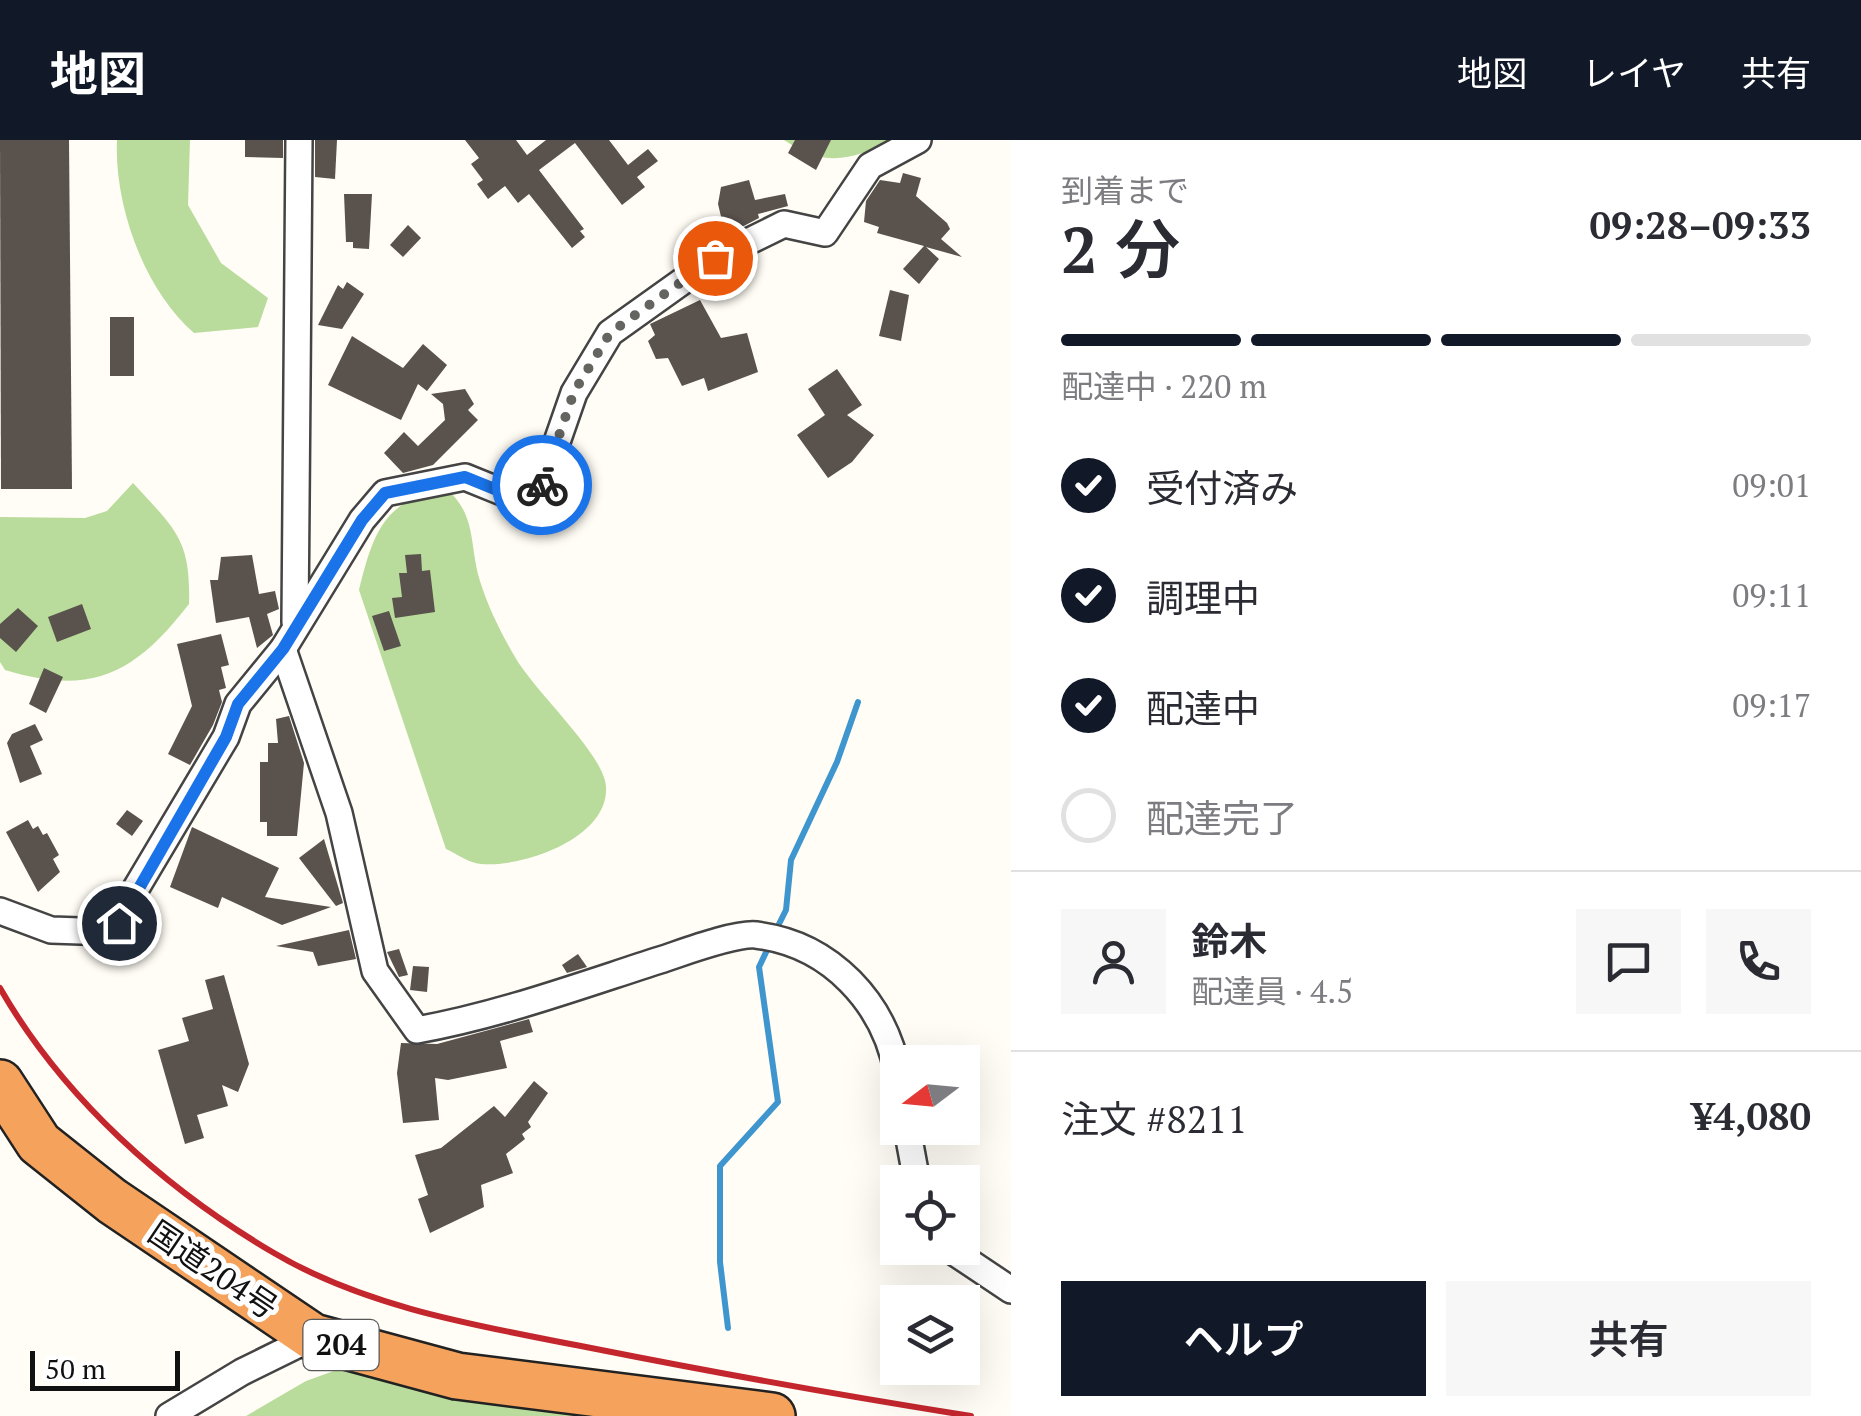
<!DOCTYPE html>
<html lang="ja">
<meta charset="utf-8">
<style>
:root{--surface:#fff;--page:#f7f7f7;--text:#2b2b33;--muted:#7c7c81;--line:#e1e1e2;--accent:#111827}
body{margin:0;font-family:"PT Serif","Noto Sans JP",serif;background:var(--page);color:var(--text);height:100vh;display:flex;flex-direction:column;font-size:38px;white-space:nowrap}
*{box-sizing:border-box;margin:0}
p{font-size:32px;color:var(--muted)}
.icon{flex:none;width:55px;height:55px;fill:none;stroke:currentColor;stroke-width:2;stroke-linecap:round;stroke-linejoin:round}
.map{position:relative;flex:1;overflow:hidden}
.details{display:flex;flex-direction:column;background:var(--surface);width:850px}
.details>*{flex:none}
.needle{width:65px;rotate:254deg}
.controls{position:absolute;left:880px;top:905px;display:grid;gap:20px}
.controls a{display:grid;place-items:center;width:100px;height:100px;border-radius:0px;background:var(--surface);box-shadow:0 10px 40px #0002;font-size:50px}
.scale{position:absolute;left:30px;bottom:25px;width:150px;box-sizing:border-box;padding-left:10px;border:5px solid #111;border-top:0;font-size:28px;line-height:35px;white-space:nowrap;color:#111;-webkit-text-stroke:8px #fff;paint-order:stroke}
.pin{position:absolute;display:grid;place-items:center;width:85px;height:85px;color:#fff;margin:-42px;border:5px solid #fff;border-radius:50%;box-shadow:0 2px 10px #0007}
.courier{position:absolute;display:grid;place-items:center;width:100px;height:100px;margin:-50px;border:8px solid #1a73e8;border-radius:50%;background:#fff;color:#222;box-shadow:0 2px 12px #0007}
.head em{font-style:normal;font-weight:600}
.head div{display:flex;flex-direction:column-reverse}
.head{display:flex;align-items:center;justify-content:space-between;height:170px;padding:0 50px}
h1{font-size:65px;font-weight:600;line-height:75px}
.bar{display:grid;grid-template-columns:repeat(4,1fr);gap:15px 10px;align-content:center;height:120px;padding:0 50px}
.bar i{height:12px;border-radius:8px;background:var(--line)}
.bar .selected{background:var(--accent)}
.bar p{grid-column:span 4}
.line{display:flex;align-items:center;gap:25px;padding:0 50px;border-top:2px solid var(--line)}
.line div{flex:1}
.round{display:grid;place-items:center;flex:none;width:105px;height:105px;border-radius:0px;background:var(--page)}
ol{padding:0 50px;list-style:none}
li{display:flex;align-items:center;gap:30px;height:110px}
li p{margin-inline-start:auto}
li .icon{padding:10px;border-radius:50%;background:var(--accent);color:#fff;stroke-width:4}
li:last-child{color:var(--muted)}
li i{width:55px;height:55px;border:5px solid var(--line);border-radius:50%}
.button{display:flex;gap:20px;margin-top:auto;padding:20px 50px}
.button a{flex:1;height:115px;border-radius:0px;background:var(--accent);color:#fff;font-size:40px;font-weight:600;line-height:115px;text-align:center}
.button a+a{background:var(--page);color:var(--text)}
header{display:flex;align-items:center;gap:60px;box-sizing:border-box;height:140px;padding:0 50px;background:var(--accent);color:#fff}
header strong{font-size:48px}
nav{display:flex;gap:55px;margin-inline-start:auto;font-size:35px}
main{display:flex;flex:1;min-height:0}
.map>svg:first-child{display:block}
.forest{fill:#b9dc9c}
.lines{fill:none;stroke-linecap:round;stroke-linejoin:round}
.stream{stroke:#3f96cf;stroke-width:6}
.building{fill:#5a524d}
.street-casing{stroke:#444;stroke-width:30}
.highway-casing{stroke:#222;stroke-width:50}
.street{stroke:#fff;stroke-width:25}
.highway{stroke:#f5a25d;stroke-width:45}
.rail{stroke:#c4262e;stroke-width:6}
.done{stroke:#646461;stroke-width:10;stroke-dasharray:0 18}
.route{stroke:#1a73e8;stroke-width:12}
.labels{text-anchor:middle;stroke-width:10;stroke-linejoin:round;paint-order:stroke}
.shield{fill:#fff;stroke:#585858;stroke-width:2.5}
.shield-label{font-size:30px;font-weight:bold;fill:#111}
.street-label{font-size:32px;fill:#111;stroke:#fff}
</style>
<header>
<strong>地図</strong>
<nav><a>地図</a><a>レイヤ</a><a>共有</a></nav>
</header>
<main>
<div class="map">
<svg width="1011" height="1276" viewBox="0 0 1011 1276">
<rect width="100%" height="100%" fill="#fffdf5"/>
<g class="forest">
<path d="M117,0H190L188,65L221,123L268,158L258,187L194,193C144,150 114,65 117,0Z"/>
<path d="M784,0H895C851,19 827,29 784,0Z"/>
<path d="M133,343C175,389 191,399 189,464C134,535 91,556 5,530L0,522V377L85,378L107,371Z"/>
<path d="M448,350C477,377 469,405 480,441C488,467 501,493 515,517C535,552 605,615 606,647C609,699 521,728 481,724C469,723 457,714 446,709L359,450C373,394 384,357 448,350Z"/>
<polygon points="342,1228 650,1276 246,1276 306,1241"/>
</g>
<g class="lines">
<g class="stream">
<polyline points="774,794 786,770 791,720 837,622 858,562"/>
<polyline points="728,1188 720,1122 720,1026 778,962 759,827 769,806"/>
</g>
</g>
<g class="building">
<polygon points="0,0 69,0 72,349 1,349"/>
<polygon points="245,0 283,0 283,18 245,17"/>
<polygon points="315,0 337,0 335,39 315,37"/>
<polygon points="465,0 516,0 527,15 546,0 609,0 628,25 648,9 658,21 637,37 645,47 622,65 575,3 539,30 584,89 580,91 585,97 572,108 529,54 518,63 505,46 488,59 477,44 483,40 471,24 479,18"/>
<polygon points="795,0 831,0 816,30 788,13"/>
<polygon points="903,33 921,38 916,56 947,83 950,89 941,99 962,117 926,107 939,119 919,144 903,129 924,106 877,93 879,87 864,82 866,61 880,40 900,43"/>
<polygon points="749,40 755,60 785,54 788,66 758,74 759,78 738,89 724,89 718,64 721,47"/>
<polygon points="344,54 372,54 369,109 353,108 353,102 346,102"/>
<polygon points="408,85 421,98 403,117 390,105"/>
<polygon points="347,142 364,154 342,189 318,185 338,145 343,149"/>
<polygon points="890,150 909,155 901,201 879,196"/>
<polygon points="700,160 721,198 747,193 758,232 708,251 704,238 682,246 668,218 656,219 648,201 655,195 650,184"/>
<rect x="110" y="177" width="24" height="59"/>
<polygon points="352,196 403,228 423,204 447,225 427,251 418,244 401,280 328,245"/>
<polygon points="837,229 862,265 847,275 874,295 852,322 828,338 797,295 825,275 808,249"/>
<polygon points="465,249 474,264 468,270 478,280 433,325 403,333 384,313 404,292 418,306 445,280 443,264 431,254"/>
<polygon points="421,414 422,431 430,430 435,472 395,478 392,458 402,457 399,433 407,433 405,415"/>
<polygon points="252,415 259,454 275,451 279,469 267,474 273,495 257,508 249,477 216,483 210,440 218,440 221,417"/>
<polygon points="82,464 91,489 57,502 48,477"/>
<polygon points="18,468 38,486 16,512 0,498 0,484"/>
<polygon points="389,471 401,506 384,511 372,476"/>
<polygon points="221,494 229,525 221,527 226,548 219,550 222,562 213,585 190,625 168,614 192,566 177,504"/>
<polygon points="44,528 63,537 46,573 29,564"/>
<polygon points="289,576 304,623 297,696 267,696 267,682 260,682 260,622 268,622 268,603 278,603 276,579"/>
<polygon points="35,584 43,600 30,606 42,634 20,643 7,603 12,594"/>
<polygon points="127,670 143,681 132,696 116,684"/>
<polygon points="28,680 33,689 38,686 43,695 47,693 59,715 53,719 60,732 38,752 6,692"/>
<polygon points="192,687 279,728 265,757 331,767 282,785 222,757 218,768 170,747"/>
<polygon points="324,699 343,763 336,766 299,718"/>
<polygon points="349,790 356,819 318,826 313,812 276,806"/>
<polygon points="399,809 408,835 399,837 387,812"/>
<polygon points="578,814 587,827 567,833 562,825"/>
<polygon points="413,826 429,827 427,852 410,850"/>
<polygon points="224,835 249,924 238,952 222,945 228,966 197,975 204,998 185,1004 158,910 189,901 182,878 213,869 205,840"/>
<polygon points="529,879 533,892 500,901 507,928 448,940 435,938 439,980 403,983 397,933 401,903 437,904"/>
<polygon points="534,941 548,953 528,982 531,987 522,994 525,999 506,1014 513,1033 481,1045 484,1067 430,1093 418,1059 428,1055 415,1015 441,1008 494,966 505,977"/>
</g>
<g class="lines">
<defs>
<g id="street">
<polyline points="295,482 299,0"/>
<path d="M283,509L339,673L375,831L417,890C500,875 579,846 660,820C682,813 734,793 756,795C831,804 885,863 898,935"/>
<polyline points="0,771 51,790 110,792 226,597 238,564 283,509 362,380 385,353 465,337 522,360 542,345 574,253 610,193 715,118 784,84 825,93 870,26 918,0"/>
<polyline points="907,988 917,1042"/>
<polyline points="948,1108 1011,1150"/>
<polyline points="169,1276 242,1232 313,1197"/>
</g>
<polyline id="highway" points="0,943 39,1003 112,1061 313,1197 457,1236 772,1276"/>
</defs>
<use href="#street" class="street-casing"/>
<use href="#highway" class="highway-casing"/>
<use href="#street" class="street"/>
<use href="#highway" class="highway"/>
<path class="rail" d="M0,848C63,958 165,1049 274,1113C369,1169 485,1187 591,1208C717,1233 844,1256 971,1276"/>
</g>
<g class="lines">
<polyline class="done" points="542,345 574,252 610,193 715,118"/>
<polyline class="route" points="119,783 226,597 238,564 283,509 362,380 385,353 465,337 522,360 542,345"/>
</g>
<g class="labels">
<rect class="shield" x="303.5" y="1180" width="75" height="50" rx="8"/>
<g class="shield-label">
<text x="341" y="1215">204</text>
</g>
<g class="street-label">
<text transform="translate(213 1130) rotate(34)" y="11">国道204号</text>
</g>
</g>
</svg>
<div class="controls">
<a><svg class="needle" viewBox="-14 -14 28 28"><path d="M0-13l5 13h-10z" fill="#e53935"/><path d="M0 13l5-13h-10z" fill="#7c7c81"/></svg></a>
<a><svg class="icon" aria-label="locate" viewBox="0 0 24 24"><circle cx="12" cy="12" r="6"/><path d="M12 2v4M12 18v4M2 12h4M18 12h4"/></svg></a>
<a><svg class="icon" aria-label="layers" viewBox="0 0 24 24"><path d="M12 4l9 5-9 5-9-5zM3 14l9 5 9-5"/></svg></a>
</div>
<div class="scale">50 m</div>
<div class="pin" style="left:715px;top:118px;background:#ea580c"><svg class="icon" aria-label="bag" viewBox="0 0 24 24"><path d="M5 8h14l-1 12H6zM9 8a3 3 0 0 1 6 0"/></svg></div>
<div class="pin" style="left:119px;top:783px;background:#1f2937"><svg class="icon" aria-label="home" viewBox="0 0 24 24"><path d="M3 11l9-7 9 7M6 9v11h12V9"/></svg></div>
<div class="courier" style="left:542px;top:345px"><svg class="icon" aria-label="bike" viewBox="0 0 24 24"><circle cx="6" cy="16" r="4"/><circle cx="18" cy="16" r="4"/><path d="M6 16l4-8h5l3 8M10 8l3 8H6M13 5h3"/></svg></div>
</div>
<section class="details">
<div class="head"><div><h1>2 分</h1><p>到着まで</p></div><em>09:28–09:33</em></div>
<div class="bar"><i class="selected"></i><i class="selected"></i><i class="selected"></i><i></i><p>配達中 · 220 m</p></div>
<ol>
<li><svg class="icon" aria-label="check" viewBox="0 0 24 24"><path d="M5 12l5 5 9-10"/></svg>受付済み<p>09:01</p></li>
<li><svg class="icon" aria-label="check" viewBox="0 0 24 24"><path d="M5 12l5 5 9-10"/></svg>調理中<p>09:11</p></li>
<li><svg class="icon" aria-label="check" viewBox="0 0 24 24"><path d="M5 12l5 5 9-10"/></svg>配達中<p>09:17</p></li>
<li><i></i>配達完了</li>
</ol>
<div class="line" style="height:180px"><a class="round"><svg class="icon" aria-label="person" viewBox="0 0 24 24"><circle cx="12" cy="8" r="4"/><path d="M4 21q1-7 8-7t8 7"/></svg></a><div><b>鈴木</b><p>配達員 · 4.5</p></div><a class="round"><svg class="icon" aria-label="chat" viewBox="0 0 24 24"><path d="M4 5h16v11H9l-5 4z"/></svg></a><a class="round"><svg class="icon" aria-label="phone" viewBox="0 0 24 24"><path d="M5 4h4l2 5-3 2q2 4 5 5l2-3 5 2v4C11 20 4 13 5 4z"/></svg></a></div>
<div class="line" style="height:130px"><div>注文 #8211</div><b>¥4,080</b></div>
<div class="button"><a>ヘルプ</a><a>共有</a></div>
</section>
</main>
